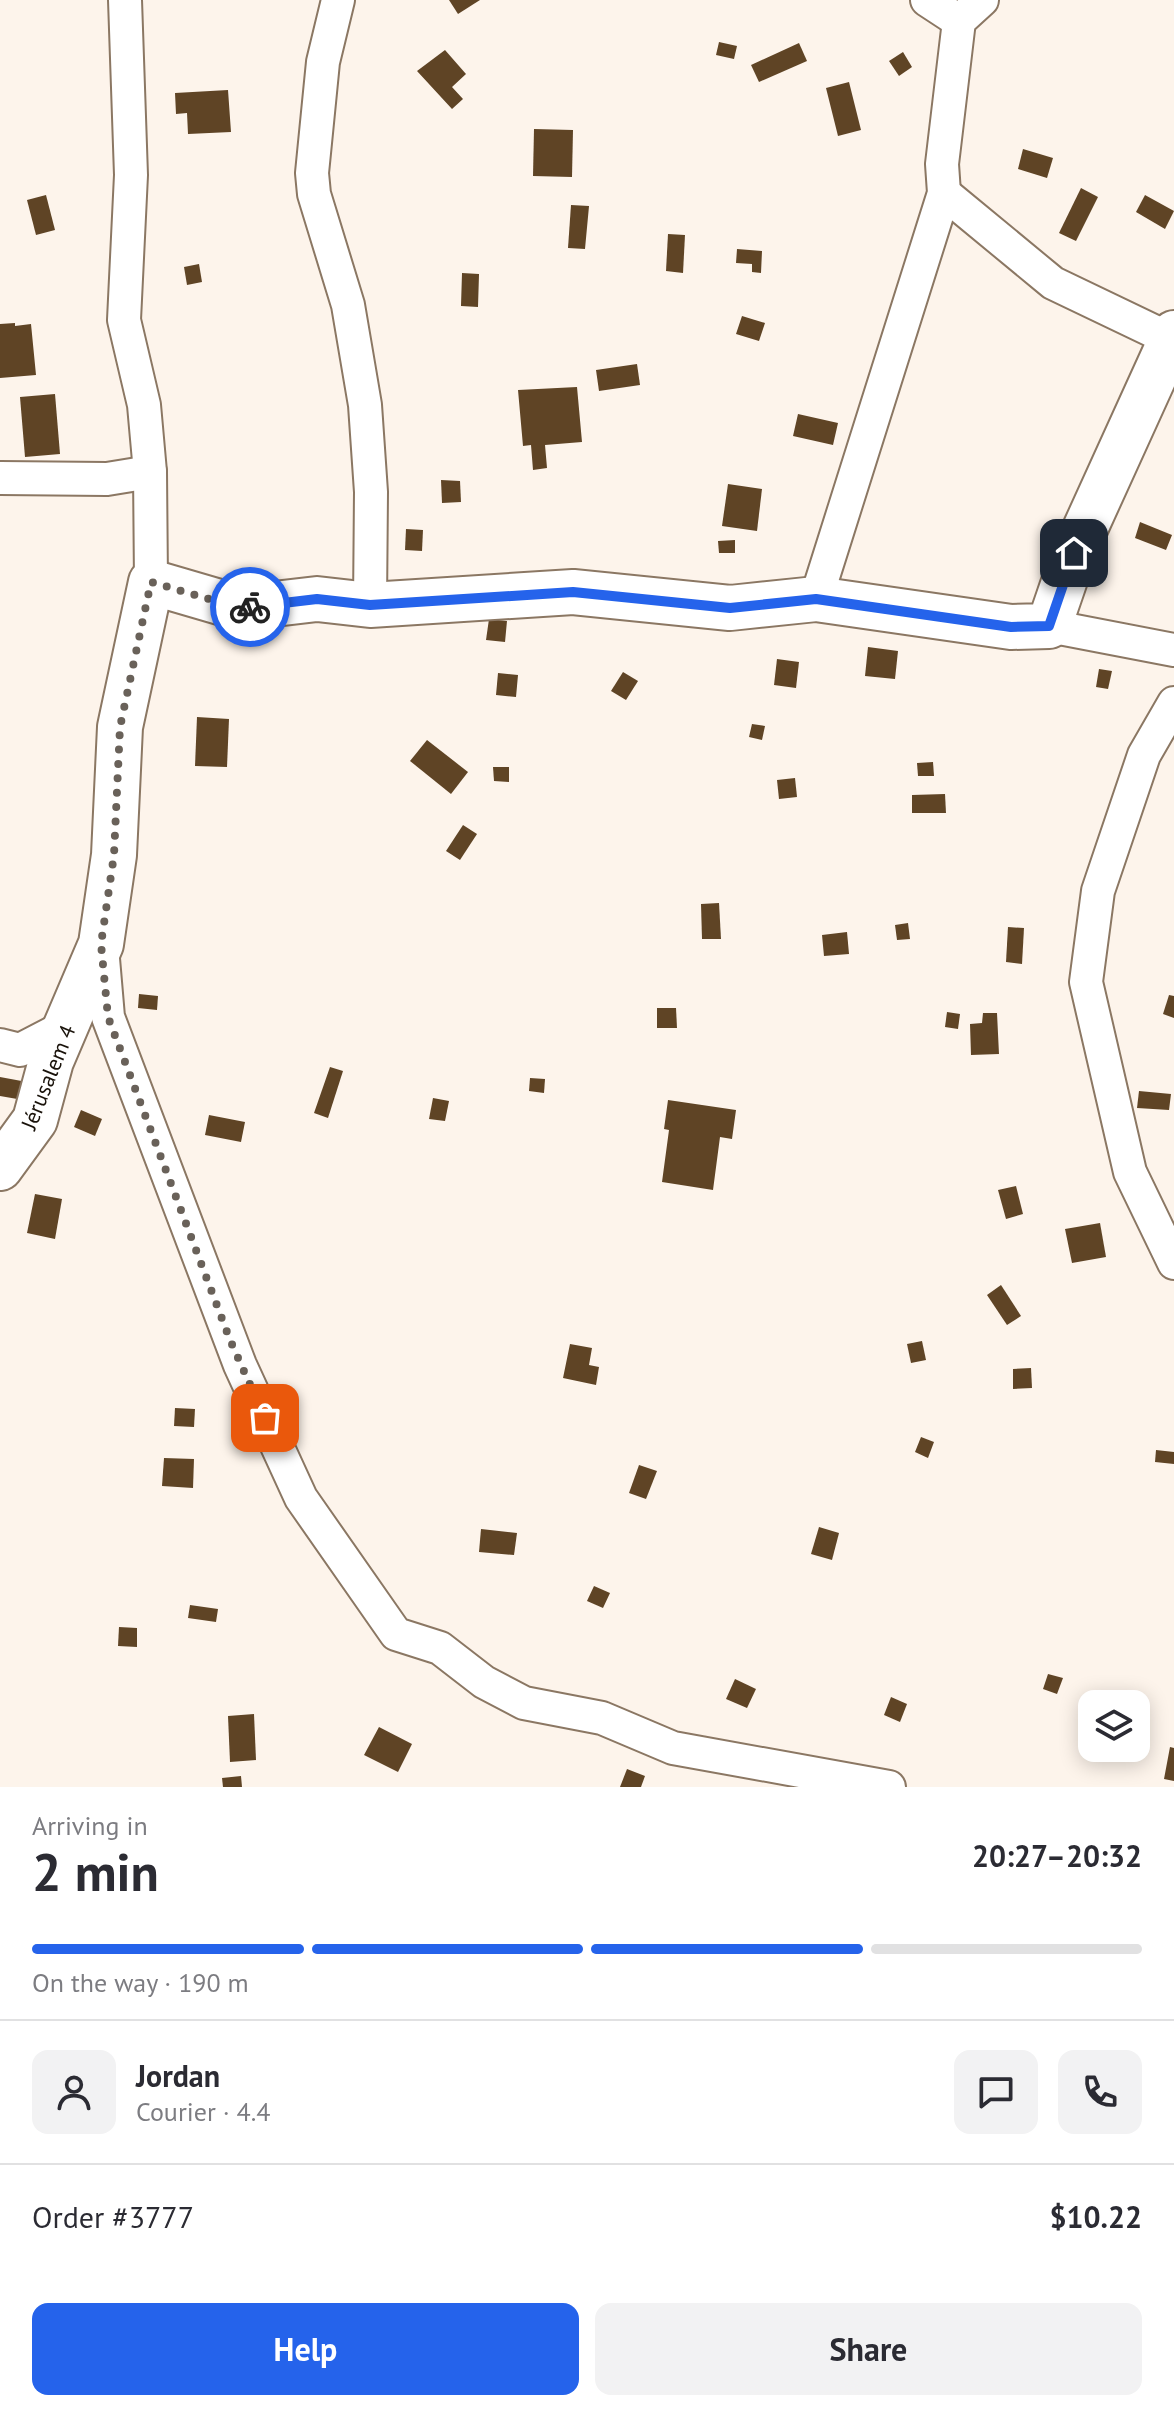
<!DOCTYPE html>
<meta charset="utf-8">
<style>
:root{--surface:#fff;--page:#f2f2f3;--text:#2b2b33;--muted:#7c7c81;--line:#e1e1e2;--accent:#2563eb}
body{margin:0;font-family:"PT Sans",sans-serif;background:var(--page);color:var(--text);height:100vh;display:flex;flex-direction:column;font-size:30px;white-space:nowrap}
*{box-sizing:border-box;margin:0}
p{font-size:26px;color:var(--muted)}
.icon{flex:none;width:44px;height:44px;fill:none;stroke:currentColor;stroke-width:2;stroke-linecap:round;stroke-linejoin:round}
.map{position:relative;height:1787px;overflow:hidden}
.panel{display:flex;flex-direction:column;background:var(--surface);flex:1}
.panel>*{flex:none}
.tools{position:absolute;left:1078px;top:1690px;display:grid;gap:16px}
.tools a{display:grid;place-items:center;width:72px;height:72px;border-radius:16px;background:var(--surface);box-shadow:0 4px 20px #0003;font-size:40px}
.pin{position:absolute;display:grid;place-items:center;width:68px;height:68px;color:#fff;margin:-34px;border-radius:16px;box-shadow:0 4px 12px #0006}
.courier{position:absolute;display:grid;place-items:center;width:80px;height:80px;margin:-40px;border:6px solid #2563eb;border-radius:50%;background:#fff;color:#222;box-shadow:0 2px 10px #0007}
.headline em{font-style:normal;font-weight:800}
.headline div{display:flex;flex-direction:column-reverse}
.headline{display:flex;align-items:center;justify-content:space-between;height:136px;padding:0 32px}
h1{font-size:52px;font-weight:800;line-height:60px}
.bar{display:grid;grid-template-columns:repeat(4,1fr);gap:12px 8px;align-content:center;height:96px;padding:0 32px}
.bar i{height:10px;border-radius:6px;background:var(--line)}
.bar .on{background:var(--accent)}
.bar p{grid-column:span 4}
.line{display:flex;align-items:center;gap:20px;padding:0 32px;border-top:2px solid var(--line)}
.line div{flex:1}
.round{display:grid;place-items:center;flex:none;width:84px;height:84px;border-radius:16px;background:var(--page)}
.action{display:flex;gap:16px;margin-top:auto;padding:16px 32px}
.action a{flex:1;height:92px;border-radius:16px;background:var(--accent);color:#fff;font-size:32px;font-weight:800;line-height:92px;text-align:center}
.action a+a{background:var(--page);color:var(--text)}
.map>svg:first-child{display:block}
.building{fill:#5f4425}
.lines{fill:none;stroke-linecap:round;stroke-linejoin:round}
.street-casing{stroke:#8b7763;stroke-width:36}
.secondary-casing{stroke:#8b7763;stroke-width:48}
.street{stroke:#fff;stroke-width:32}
.secondary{stroke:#fff;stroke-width:44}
.done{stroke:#696159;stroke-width:8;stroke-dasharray:0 14.4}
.route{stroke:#2563eb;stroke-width:10}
.labels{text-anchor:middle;stroke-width:8;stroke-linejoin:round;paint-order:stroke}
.street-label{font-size:22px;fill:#19120a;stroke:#fff}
</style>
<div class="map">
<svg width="1174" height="1787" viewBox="0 0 1174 1787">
<rect width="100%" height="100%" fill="#fdf4eb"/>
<g class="building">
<polygon points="449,0 480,0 458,14"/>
<polygon points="719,42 737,46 734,59 716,55"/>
<polygon points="799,43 807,61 759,82 751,65"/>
<polygon points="445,50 466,74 452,87 463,99 452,109 417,71"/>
<polygon points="903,52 912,67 899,76 889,61"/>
<polygon points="849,82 861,130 838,136 826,88"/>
<polygon points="228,90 231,132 188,134 187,113 176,114 175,93"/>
<polygon points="534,129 573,130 572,177 533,176"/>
<polygon points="1023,149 1053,158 1047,178 1018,169"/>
<polygon points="1081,188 1098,197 1076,241 1059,233"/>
<polygon points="46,195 55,230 36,235 27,200"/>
<polygon points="1145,195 1174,211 1165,229 1136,212"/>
<polygon points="571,205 589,206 585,249 568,248"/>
<polygon points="668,234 685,235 683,273 666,271"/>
<polygon points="737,249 762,251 761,273 752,272 752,264 736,263"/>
<polygon points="199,264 202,282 187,285 184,267"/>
<polygon points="462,273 479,274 478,307 461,306"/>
<polygon points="742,316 765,323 759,341 736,334"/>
<polygon points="15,323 15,326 31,324 36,375 0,378 0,324"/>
<polygon points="637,364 640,385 599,391 596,370"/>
<polygon points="577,387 582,442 545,445 547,468 533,470 531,445 523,446 518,390"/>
<polygon points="55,394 60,454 25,457 20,397"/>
<polygon points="798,414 838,423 833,445 793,436"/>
<polygon points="441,480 460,481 461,502 442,503"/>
<polygon points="728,484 762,489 757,531 722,526"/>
<polygon points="1140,522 1172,535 1166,550 1135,538"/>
<polygon points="406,529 423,530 422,551 405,550"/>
<polygon points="735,540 735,553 719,553 718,541"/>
<polygon points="489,619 507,621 505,642 486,640"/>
<polygon points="868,647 898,651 895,679 865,676"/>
<polygon points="777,659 799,662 796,688 774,685"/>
<polygon points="1099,669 1112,671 1108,689 1096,687"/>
<polygon points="623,672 638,681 626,700 611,691"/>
<polygon points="498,673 518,675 516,697 496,695"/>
<polygon points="197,717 229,719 227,767 195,766"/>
<polygon points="752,724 765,726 762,740 749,737"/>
<polygon points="427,740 468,772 451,794 410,761"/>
<polygon points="933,762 934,776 918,776 917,763"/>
<polygon points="493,767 509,767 509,782 494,781"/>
<polygon points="795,778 797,797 779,799 777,780"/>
<polygon points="945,794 946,813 912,813 912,795"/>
<polygon points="463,825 477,834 460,860 446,851"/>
<polygon points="719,903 721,939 702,939 701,904"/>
<polygon points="908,923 910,939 897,940 895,925"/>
<polygon points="1008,927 1024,928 1022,964 1006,962"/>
<polygon points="847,932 849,954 824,956 822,935"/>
<polygon points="139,994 158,996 157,1010 138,1008"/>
<polygon points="1169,995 1174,996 1174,1018 1163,1014"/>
<polygon points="657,1008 676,1008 677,1028 657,1028"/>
<polygon points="947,1012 960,1014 958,1029 945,1027"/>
<polygon points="983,1013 997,1013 999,1054 971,1055 970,1024 982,1023"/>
<polygon points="330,1067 343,1071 328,1118 314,1113"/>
<polygon points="0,1077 27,1082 23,1100 0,1096"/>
<polygon points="530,1078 545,1079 544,1093 529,1091"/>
<polygon points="1139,1091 1171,1094 1169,1110 1137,1108"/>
<polygon points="433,1098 449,1101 445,1121 429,1119"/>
<polygon points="668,1100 736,1110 732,1139 720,1137 713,1190 662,1182 669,1130 664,1129"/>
<polygon points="81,1110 102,1119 95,1136 74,1127"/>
<polygon points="209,1115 245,1122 241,1142 205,1135"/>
<polygon points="1016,1186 1023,1214 1006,1219 998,1190"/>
<polygon points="35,1194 62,1199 55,1239 27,1233"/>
<polygon points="1100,1223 1106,1257 1072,1263 1065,1229"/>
<polygon points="1001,1285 1021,1316 1007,1325 987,1295"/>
<polygon points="922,1341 926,1360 911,1363 907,1344"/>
<polygon points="570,1344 592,1348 589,1365 599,1367 596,1385 563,1378"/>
<polygon points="1031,1368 1032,1388 1013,1389 1013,1369"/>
<polygon points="175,1408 195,1409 194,1427 174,1426"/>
<polygon points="921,1437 934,1442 928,1458 915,1452"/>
<polygon points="1156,1450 1174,1452 1174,1464 1155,1462"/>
<polygon points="164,1458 194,1459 193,1488 162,1486"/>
<polygon points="639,1465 657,1471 646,1499 629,1493"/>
<polygon points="819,1527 839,1533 832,1560 811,1554"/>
<polygon points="481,1529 517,1533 514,1555 479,1552"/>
<polygon points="594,1586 610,1593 603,1608 587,1601"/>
<polygon points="190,1605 218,1609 216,1622 188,1618"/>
<polygon points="119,1627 137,1628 137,1647 118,1646"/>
<polygon points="1048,1674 1063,1678 1057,1694 1043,1689"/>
<polygon points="735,1679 756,1689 747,1708 726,1699"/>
<polygon points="891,1697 907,1704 900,1722 884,1715"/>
<polygon points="254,1714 256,1760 230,1762 228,1716"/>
<polygon points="379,1727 412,1744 398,1772 364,1755"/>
<polygon points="1170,1747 1174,1748 1174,1781 1164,1779"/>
<polygon points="627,1769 645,1776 641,1787 620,1787"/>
<polygon points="241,1776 242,1787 223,1787 222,1778"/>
</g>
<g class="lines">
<defs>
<g id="street">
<polyline points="125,0 131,175 124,320 144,405 150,472 151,582"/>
<polyline points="338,0 323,62 312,173 314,194 348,305 365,405 371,492 370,605"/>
<polyline points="927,0 959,21"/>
<polyline points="944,193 1053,283 1170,339"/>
<polyline points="0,478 107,479 150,472"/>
<polyline points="816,599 944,193 942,164 959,21 982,0"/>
<polyline points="1049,626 1174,650"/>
<polyline points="1174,703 1144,755 1098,891 1086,982 1130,1172 1174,1263"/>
<polyline points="102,947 108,1017 240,1365 301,1498 396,1634 440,1648 484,1682 524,1703 602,1718 673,1748 889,1787"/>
<polyline points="0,1045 20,1050 70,1024"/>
</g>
<polyline id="secondary" points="0,1168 35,1120 51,1061 101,944 114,855 120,727 151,582 240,608 317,599 370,605 573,592 730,608 816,599 1011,627 1049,626 1074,553 1174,333"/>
</defs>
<use href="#street" class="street-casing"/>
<use href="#secondary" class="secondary-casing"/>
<use href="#street" class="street"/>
<use href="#secondary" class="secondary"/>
</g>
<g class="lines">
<polyline class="done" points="250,607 240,608 151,582 120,727 114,855 101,944 108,1017 230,1340 265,1418"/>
<polyline class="route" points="250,607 317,599 370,605 573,592 730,608 816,599 1011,627 1049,626 1074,553"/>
</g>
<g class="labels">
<g class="street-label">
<text transform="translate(48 1077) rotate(-68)" y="8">Jérusalem 4</text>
</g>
</g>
</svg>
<div class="tools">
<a><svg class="icon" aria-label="layers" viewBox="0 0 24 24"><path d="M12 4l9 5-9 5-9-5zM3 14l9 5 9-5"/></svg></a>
</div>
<div class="pin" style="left:265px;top:1418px;background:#ea580c"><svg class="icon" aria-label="bag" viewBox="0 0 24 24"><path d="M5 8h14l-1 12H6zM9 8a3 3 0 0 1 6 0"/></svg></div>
<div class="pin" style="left:1074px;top:553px;background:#1f2937"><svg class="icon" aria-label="home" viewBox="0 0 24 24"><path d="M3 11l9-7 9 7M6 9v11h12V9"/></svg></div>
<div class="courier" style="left:250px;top:607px"><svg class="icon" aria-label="bike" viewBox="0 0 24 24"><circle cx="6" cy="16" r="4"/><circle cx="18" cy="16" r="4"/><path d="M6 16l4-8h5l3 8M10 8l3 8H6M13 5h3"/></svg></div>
</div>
<section class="panel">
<div class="headline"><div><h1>2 min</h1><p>Arriving in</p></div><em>20:27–20:32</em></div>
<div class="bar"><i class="on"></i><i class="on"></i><i class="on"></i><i></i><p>On the way · 190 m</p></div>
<div class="line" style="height:144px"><a class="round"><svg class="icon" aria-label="person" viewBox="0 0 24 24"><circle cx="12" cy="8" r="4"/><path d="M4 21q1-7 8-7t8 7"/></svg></a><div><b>Jordan</b><p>Courier · 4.4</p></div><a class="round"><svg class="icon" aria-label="chat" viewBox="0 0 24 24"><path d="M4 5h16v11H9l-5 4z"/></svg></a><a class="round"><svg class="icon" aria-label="phone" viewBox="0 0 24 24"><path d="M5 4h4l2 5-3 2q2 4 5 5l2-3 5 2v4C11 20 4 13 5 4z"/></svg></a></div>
<div class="line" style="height:104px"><div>Order #3777</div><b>$10.22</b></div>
<div class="action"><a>Help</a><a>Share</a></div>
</section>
